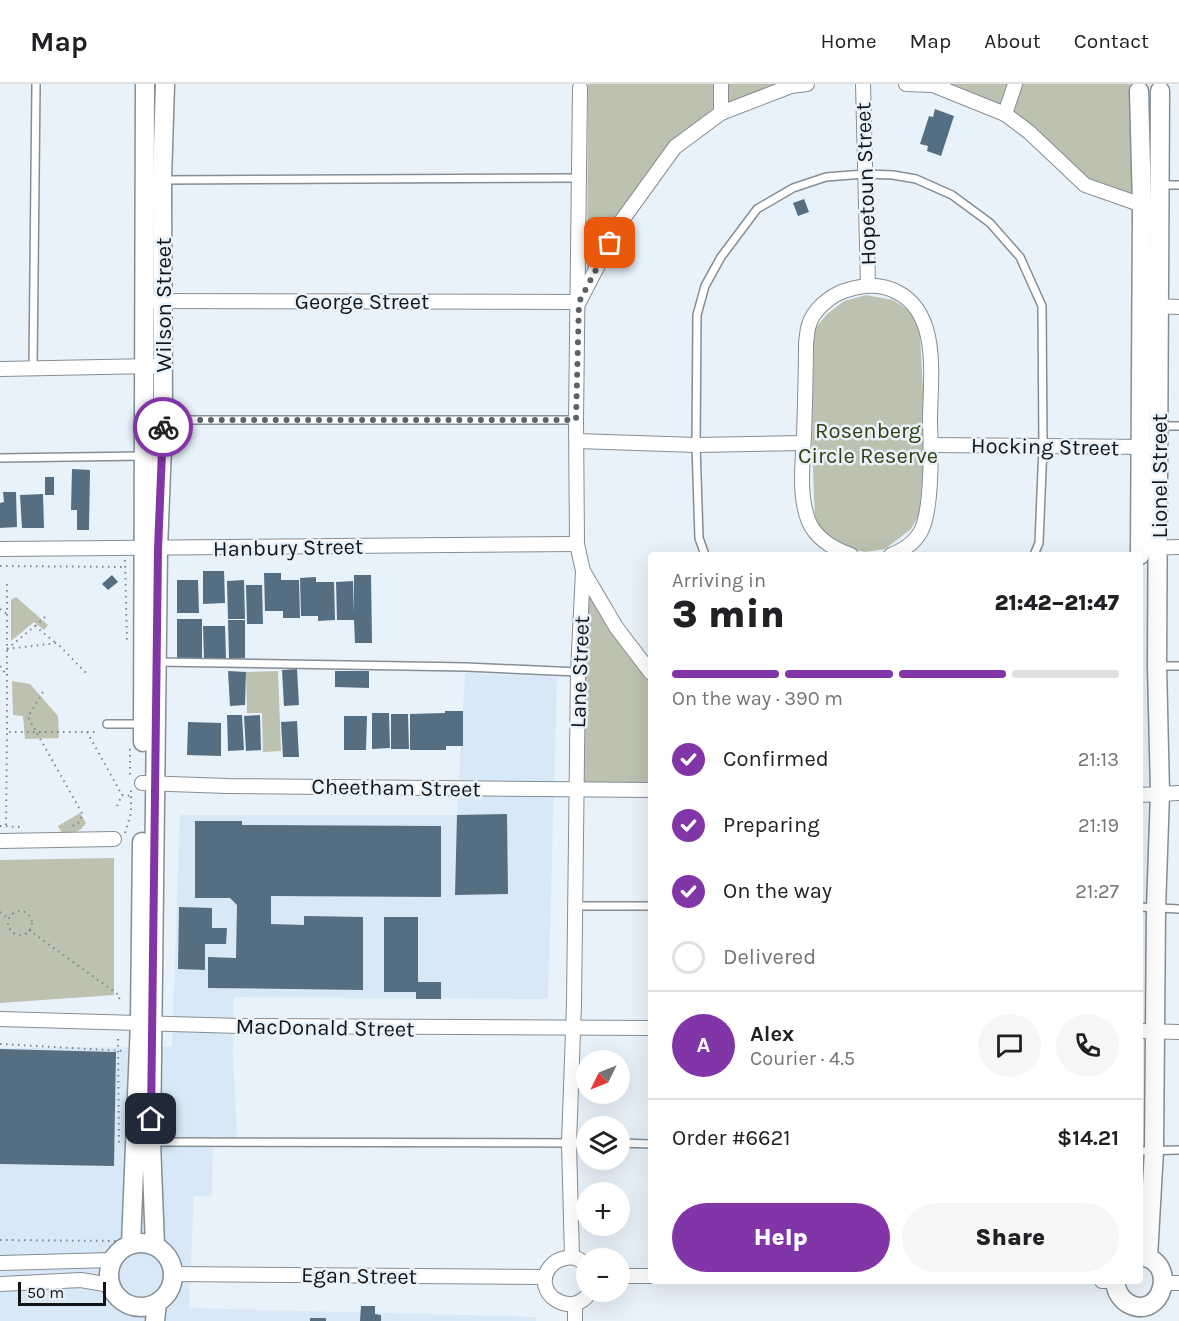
<!DOCTYPE html>
<meta charset="utf-8">
<style>
:root{--surface:#fff;--page:#f6f6f6;--text:#202124;--muted:#757577;--line:#e0e0e0;--accent:#8235a6}
body{margin:0;font-family:Karla,sans-serif;background:var(--page);color:var(--text);height:100vh;display:flex;flex-direction:column;font-size:22px;white-space:nowrap}
*{box-sizing:border-box;margin:0}
p{font-size:20px;color:var(--muted)}
.icon{flex:none;width:33px;height:33px;fill:none;stroke:currentColor;stroke-width:2;stroke-linecap:round;stroke-linejoin:round}
.map{position:relative;flex:1;overflow:hidden}
.details{position:absolute;left:648px;top:468px;width:495px;height:732px;display:flex;flex-direction:column;background:var(--surface);border-radius:6px;box-shadow:0 6px 24px #0002}
.details>*{flex:none}
.needle{width:39px;rotate:227deg}
.controls{position:absolute;left:576px;top:966px;display:grid;gap:12px}
.controls a{display:grid;place-items:center;width:54px;height:54px;border-radius:50%;background:var(--surface);box-shadow:0 6px 24px #0002;font-size:30px}
.scale{position:absolute;left:18px;bottom:15px;width:88px;box-sizing:border-box;padding-left:6px;border:3px solid #121518;border-top:0;font-size:16px;line-height:21px;white-space:nowrap;color:#121518;-webkit-text-stroke:4px #e8f2fa;paint-order:stroke}
.pin{position:absolute;display:grid;place-items:center;width:51px;height:51px;color:#fff;margin:-26px;border-radius:12px;box-shadow:0 3px 9px #0006}
.courier{position:absolute;display:grid;place-items:center;width:60px;height:60px;margin:-30px;border:4px solid #8235a6;border-radius:50%;background:#fff;color:#222;box-shadow:0 2px 8px #0007}
.summary em{font-style:normal;font-weight:800}
.summary div{display:flex;flex-direction:column-reverse}
.summary{display:flex;align-items:center;justify-content:space-between;height:102px;padding:0 24px}
h1{font-size:39px;font-weight:800;line-height:45px}
.bar{display:grid;grid-template-columns:repeat(4,1fr);gap:9px 6px;align-content:center;height:72px;padding:0 24px}
.bar i{height:8px;border-radius:4px;background:var(--line)}
.bar .selected{background:var(--accent)}
.bar p{grid-column:span 4}
.line{display:flex;align-items:center;gap:15px;padding:0 24px;border-top:2px solid var(--line)}
.line div{flex:1}
.round{display:grid;place-items:center;flex:none;width:63px;height:63px;border-radius:32px;background:var(--page)}
ol{padding:0 24px;list-style:none}
li{display:flex;align-items:center;gap:18px;height:66px}
li p{margin-inline-start:auto}
li .icon{padding:6px;border-radius:50%;background:var(--accent);color:#fff;stroke-width:4}
li:last-child{color:var(--muted)}
li i{width:33px;height:33px;border:3px solid var(--line);border-radius:50%}
.button{display:flex;gap:12px;margin-top:auto;padding:12px 24px}
.button a{flex:1;height:69px;border-radius:36px;background:var(--accent);color:#fff;font-size:24px;font-weight:800;line-height:69px;text-align:center}
.button a+a{background:var(--page);color:var(--text)}
header{display:flex;align-items:center;gap:36px;box-sizing:border-box;height:84px;padding:0 30px;background:var(--surface);border-bottom:2px solid var(--line)}
header strong{font-size:28px}
nav{display:flex;gap:33px;margin-inline-start:auto;font-size:21px}
.map>svg:first-child{display:block}
.built{fill:#d8e8f6}
.green{fill:#bcc2af}
.building{fill:#566e82}
.lines{fill:none;stroke-linecap:round;stroke-linejoin:round}
.service-casing{stroke:#858e95;stroke-width:10}
.minor-casing{stroke:#858e95;stroke-width:16}
.tertiary-casing{stroke:#858e95;stroke-width:21}
.path{stroke:#7f868b;stroke-width:2;stroke-dasharray:1.5 4.5;stroke-linecap:butt}
.service{stroke:#fff;stroke-width:7}
.minor{stroke:#fff;stroke-width:14}
.tertiary{stroke:#fff;stroke-width:18}
.done{stroke:#5d6267;stroke-width:6;stroke-dasharray:0 10.8}
.route{stroke:#8235a6;stroke-width:8}
.labels{text-anchor:middle;stroke-width:5;stroke-linejoin:round;paint-order:stroke}
.street-label{font-size:22px;fill:#121518;stroke:#e8f2fa}
.park-label{font-size:22px;fill:#343f0d;stroke:#e8f2fa}
</style>
<header>
<strong>Map</strong>
<nav><a>Home</a><a>Map</a><a>About</a><a>Contact</a></nav>
</header>
<div class="map">
<svg width="1179" height="1237" viewBox="0 0 1179 1237">
<rect width="100%" height="100%" fill="#e8f2fa"/>
<polygon class="built" points="465,589 557,593 548,915 234,913 233,970 237,1054 213,1052 212,1112 194,1112 189,1224 536,1233 536,1237 0,1237 0,964 172,963 180,731 457,731"/>
<g class="green">
<polygon points="588,0 787,0 673,61 587,194"/>
<polygon points="941,0 1129,0 1136,10 1137,115 1089,98 1031,44"/>
<polygon points="866,211 893,216 911,228 920,250 926,360 919,431 911,445 885,465 865,468 837,461 815,437 812,360 814,246 827,230 844,217"/>
<polygon points="583,487 651,589 651,706 576,707"/>
<polygon points="16,513 48,541 44,546 34,538 11,557 11,516"/>
<polygon points="278,587 281,667 263,668 262,629 247,629 246,588"/>
<polygon points="12,597 30,600 58,632 59,654 25,655 23,632 13,631"/>
<path d="M80,729L86,739C80,749 73,749 62,749L58,742Z"/>
<polygon points="114,774 114,911 0,919 0,776"/>
</g>
<g class="building">
<polygon points="935,25 954,32 941,72 927,67 928,62 920,60 929,32 933,33"/>
<polygon points="804,115 809,128 798,132 793,119"/>
<polygon points="72,385 90,386 89,446 77,446 77,426 71,426"/>
<rect x="45" y="393" width="9" height="18"/>
<polygon points="3,408 16,408 17,443 0,444 0,419 4,418"/>
<polygon points="43,410 44,444 22,444 20,411"/>
<polygon points="203,487 224,487 225,519 203,520"/>
<polygon points="264,489 281,489 281,496 299,496 300,534 283,534 283,527 265,527"/>
<polygon points="112,491 118,498 108,506 102,500"/>
<polygon points="354,491 371,491 372,559 355,559 354,536 337,536 336,498 353,497 354,529"/>
<polygon points="316,493 316,498 334,498 335,536 318,537 318,532 301,532 300,494"/>
<polygon points="177,496 198,496 199,529 177,529"/>
<polygon points="244,496 245,535 228,535 227,497"/>
<polygon points="246,501 262,501 263,540 247,540"/>
<rect x="177" y="535" width="25" height="39"/>
<polygon points="228,536 245,536 245,574 229,575"/>
<polygon points="203,542 225,542 226,574 204,575"/>
<polygon points="297,585 299,621 284,622 282,586"/>
<polygon points="228,587 246,588 245,621 230,622"/>
<polygon points="335,587 369,587 369,604 335,603"/>
<polygon points="445,627 463,627 463,662 446,662 446,666 410,666 410,630 445,629"/>
<polygon points="372,629 389,629 390,664 372,665"/>
<polygon points="391,630 408,630 409,665 391,665"/>
<polygon points="227,631 242,631 244,666 228,667"/>
<polygon points="260,631 261,666 246,667 244,632"/>
<polygon points="344,632 367,632 366,666 344,666"/>
<polygon points="297,637 299,673 283,673 281,638"/>
<polygon points="188,638 221,639 221,672 187,671"/>
<polygon points="507,730 508,810 455,811 457,731"/>
<polygon points="195,737 242,737 242,741 441,742 441,813 271,812 271,840 304,841 304,832 363,833 363,906 208,904 208,873 236,874 237,821 230,814 195,814"/>
<polygon points="179,823 212,824 212,844 227,844 226,860 205,860 205,886 178,885"/>
<polygon points="384,833 418,833 418,898 441,898 441,915 416,915 416,908 384,908"/>
<polygon points="0,965 116,968 114,1082 0,1080"/>
<polygon points="361,1222 375,1222 375,1230 381,1231 381,1237 360,1237"/>
<rect x="310" y="1234" width="16" height="3"/>
</g>
<g class="lines">
<defs>
<g id="service">
<polyline points="162,96 579,94"/>
<polyline points="1161,101 1179,101"/>
<polyline points="33,284 36,0"/>
<polyline points="165,336 576,336"/>
<polyline points="1161,342 1179,342"/>
<polyline points="0,374 142,372"/>
<polyline points="705,471 699,454 696,361 697,231 705,202 721,173 757,125 793,104 826,93 864,90 893,91 916,95 952,111 990,139 1020,173 1042,222 1043,362 1039,459 1034,471"/>
<polyline points="158,578 466,583 578,588"/>
<polyline points="1158,582 1179,582"/>
<polyline points="107,640 141,640"/>
<polyline points="576,822 651,822"/>
<polyline points="1140,823 1179,825"/>
<polyline points="151,1058 586,1059"/>
<polyline points="620,1059 651,1060"/>
<polyline points="1140,1067 1179,1066"/>
</g>
<g id="minor">
<polyline points="721,0 721,29"/>
<polyline points="863,0 868,201"/>
<polyline points="906,0 933,1 1005,30 1029,48 1085,101 1142,121"/>
<polyline points="1005,30 1015,0"/>
<polyline points="153,217 579,218 620,139 675,63 721,29 791,2 807,0"/>
<polyline points="1151,222 1179,223"/>
<polyline points="0,285 153,282"/>
<polyline points="577,357 696,361 803,359"/>
<polyline points="931,361 1148,363"/>
<polyline points="1148,464 1179,463"/>
<polyline points="0,465 577,460"/>
<path d="M851,471C834,465 817,456 809,438C798,412 803,378 804,351C805,320 806,290 806,259C807,253 807,246 809,241C813,226 830,212 844,207C862,201 879,199 897,208C941,230 930,295 930,337C931,363 932,422 922,445C916,458 904,466 891,471"/>
<polyline points="583,487 616,543 651,589"/>
<polyline points="142,699 227,702 651,706"/>
<polyline points="1140,711 1179,709"/>
<polyline points="0,757 114,755"/>
<polyline points="0,935 240,942 651,944"/>
<polyline points="1140,947 1179,948"/>
<polyline points="572,1173 569,1059 574,920 578,588 583,487 577,460 576,336 580,4"/>
<polyline points="0,1179 112,1176"/>
<path d="M586,1182C581,1175 574,1172 566,1174C559,1175 554,1178 550,1183C530,1208 572,1237 590,1208"/>
<polyline points="174,1190 545,1193"/>
<polyline points="620,1192 651,1192"/>
<polyline points="1102,1197 1115,1197"/>
<polyline points="1167,1199 1179,1199"/>
<polyline points="0,1200 81,1196 110,1201"/>
<polyline points="575,1221 575,1237"/>
</g>
<g id="tertiary">
<polyline points="1139,7 1142,121 1140,471"/>
<polyline points="143,658 145,0"/>
<circle cx="141" cy="1191" r="32"/>
<polyline points="131,1160 140,938 142,758"/>
<polyline points="155,1162 151,1058 158,465 163,336 162,96 165,0"/>
<polyline points="1148,1173 1154,1066 1156,825 1160,709 1157,582 1160,7"/>
<path d="M1115,1197C1116,1207 1120,1215 1129,1220C1163,1237 1179,1176 1140,1172"/>
<polyline points="155,1237 157,1219"/>
</g>
</defs>
<use href="#service" class="service-casing"/>
<use href="#minor" class="minor-casing"/>
<use href="#tertiary" class="tertiary-casing"/>
<g class="path">
<polyline points="125,476 127,558"/>
<polyline points="0,482 125,483"/>
<polyline points="7,500 7,648 96,648"/>
<polyline points="0,525 7,530"/>
<polyline points="35,542 45,533"/>
<polyline points="7,565 57,559 86,589"/>
<polyline points="7,565 35,542 56,559"/>
<polyline points="0,582 5,589"/>
<polyline points="43,608 28,633 83,731 77,741 71,742"/>
<polyline points="87,648 122,711"/>
<polyline points="130,665 130,693"/>
<polyline points="117,722 122,711 131,712"/>
<polyline points="6,741 7,648"/>
<polyline points="0,742 21,743"/>
<polyline points="125,749 131,729 131,704"/>
<circle cx="20" cy="839" r="12"/>
<polyline points="0,828 9,835"/>
<polyline points="29,846 120,912 118,918"/>
<polyline points="118,955 119,1063"/>
<polyline points="0,960 125,967"/>
<polyline points="0,1156 117,1157"/>
</g>
<use href="#service" class="service"/>
<use href="#minor" class="minor"/>
<use href="#tertiary" class="tertiary"/>
</g>
<g class="lines">
<polyline class="done" points="163,343 164,336 576,336 579,218 610,159"/>
<polyline class="route" points="151,1035 158,465 163,343"/>
</g>
<g class="labels">
<g class="street-label">
<text transform="translate(865 100) rotate(-92)" y="8">Hopetoun Street</text>
<text x="362" y="225">George Street</text>
<text transform="translate(163 221) rotate(-90)" y="8">Wilson Street</text>
<text transform="translate(1045 362) rotate(1)" y="8">Hocking Street</text>
<text transform="translate(1159 392) rotate(-90)" y="8">Lionel Street</text>
<text transform="translate(288 463) rotate(-1)" y="8">Hanbury Street</text>
<text transform="translate(579 588) rotate(-88)" y="8">Lane Street</text>
<text transform="translate(396 703) rotate(1)" y="8">Cheetham Street</text>
<text transform="translate(325 943) rotate(1)" y="8">MacDonald Street</text>
<text transform="translate(359 1191) rotate(1)" y="8">Egan Street</text>
</g>
<g class="park-label">
<text x="868" y="354">Rosenberg<tspan x="868" dy="25">Circle Reserve</tspan></text>
</g>
</g>
</svg>
<div class="controls">
<a><svg class="needle" viewBox="-14 -14 28 28"><path d="M0-13l5 13h-10z" fill="#e53935"/><path d="M0 13l5-13h-10z" fill="#757577"/></svg></a>
<a><svg class="icon" aria-label="layers" viewBox="0 0 24 24"><path d="M12 4l9 5-9 5-9-5zM3 14l9 5 9-5"/></svg></a>
<a>+</a>
<a>−</a>
</div>
<div class="scale">50 m</div>
<div class="pin" style="left:610px;top:159px;background:#ea580c"><svg class="icon" aria-label="bag" viewBox="0 0 24 24"><path d="M5 8h14l-1 12H6zM9 8a3 3 0 0 1 6 0"/></svg></div>
<div class="pin" style="left:151px;top:1035px;background:#1f2937"><svg class="icon" aria-label="home" viewBox="0 0 24 24"><path d="M3 11l9-7 9 7M6 9v11h12V9"/></svg></div>
<div class="courier" style="left:163px;top:343px"><svg class="icon" aria-label="bike" viewBox="0 0 24 24"><circle cx="6" cy="16" r="4"/><circle cx="18" cy="16" r="4"/><path d="M6 16l4-8h5l3 8M10 8l3 8H6M13 5h3"/></svg></div>
<section class="details">
<div class="summary"><div><h1>3 min</h1><p>Arriving in</p></div><em>21:42–21:47</em></div>
<div class="bar"><i class="selected"></i><i class="selected"></i><i class="selected"></i><i></i><p>On the way · 390 m</p></div>
<ol>
<li><svg class="icon" aria-label="check" viewBox="0 0 24 24"><path d="M5 12l5 5 9-10"/></svg>Confirmed<p>21:13</p></li>
<li><svg class="icon" aria-label="check" viewBox="0 0 24 24"><path d="M5 12l5 5 9-10"/></svg>Preparing<p>21:19</p></li>
<li><svg class="icon" aria-label="check" viewBox="0 0 24 24"><path d="M5 12l5 5 9-10"/></svg>On the way<p>21:27</p></li>
<li><i></i>Delivered</li>
</ol>
<div class="line" style="height:108px"><b class="round" style="background:var(--accent);color:#fff">A</b><div><b>Alex</b><p>Courier · 4.5</p></div><a class="round"><svg class="icon" aria-label="chat" viewBox="0 0 24 24"><path d="M4 5h16v11H9l-5 4z"/></svg></a><a class="round"><svg class="icon" aria-label="phone" viewBox="0 0 24 24"><path d="M5 4h4l2 5-3 2q2 4 5 5l2-3 5 2v4C11 20 4 13 5 4z"/></svg></a></div>
<div class="line" style="height:78px"><div>Order #6621</div><b>$14.21</b></div>
<div class="button"><a>Help</a><a>Share</a></div>
</section>
</div>
